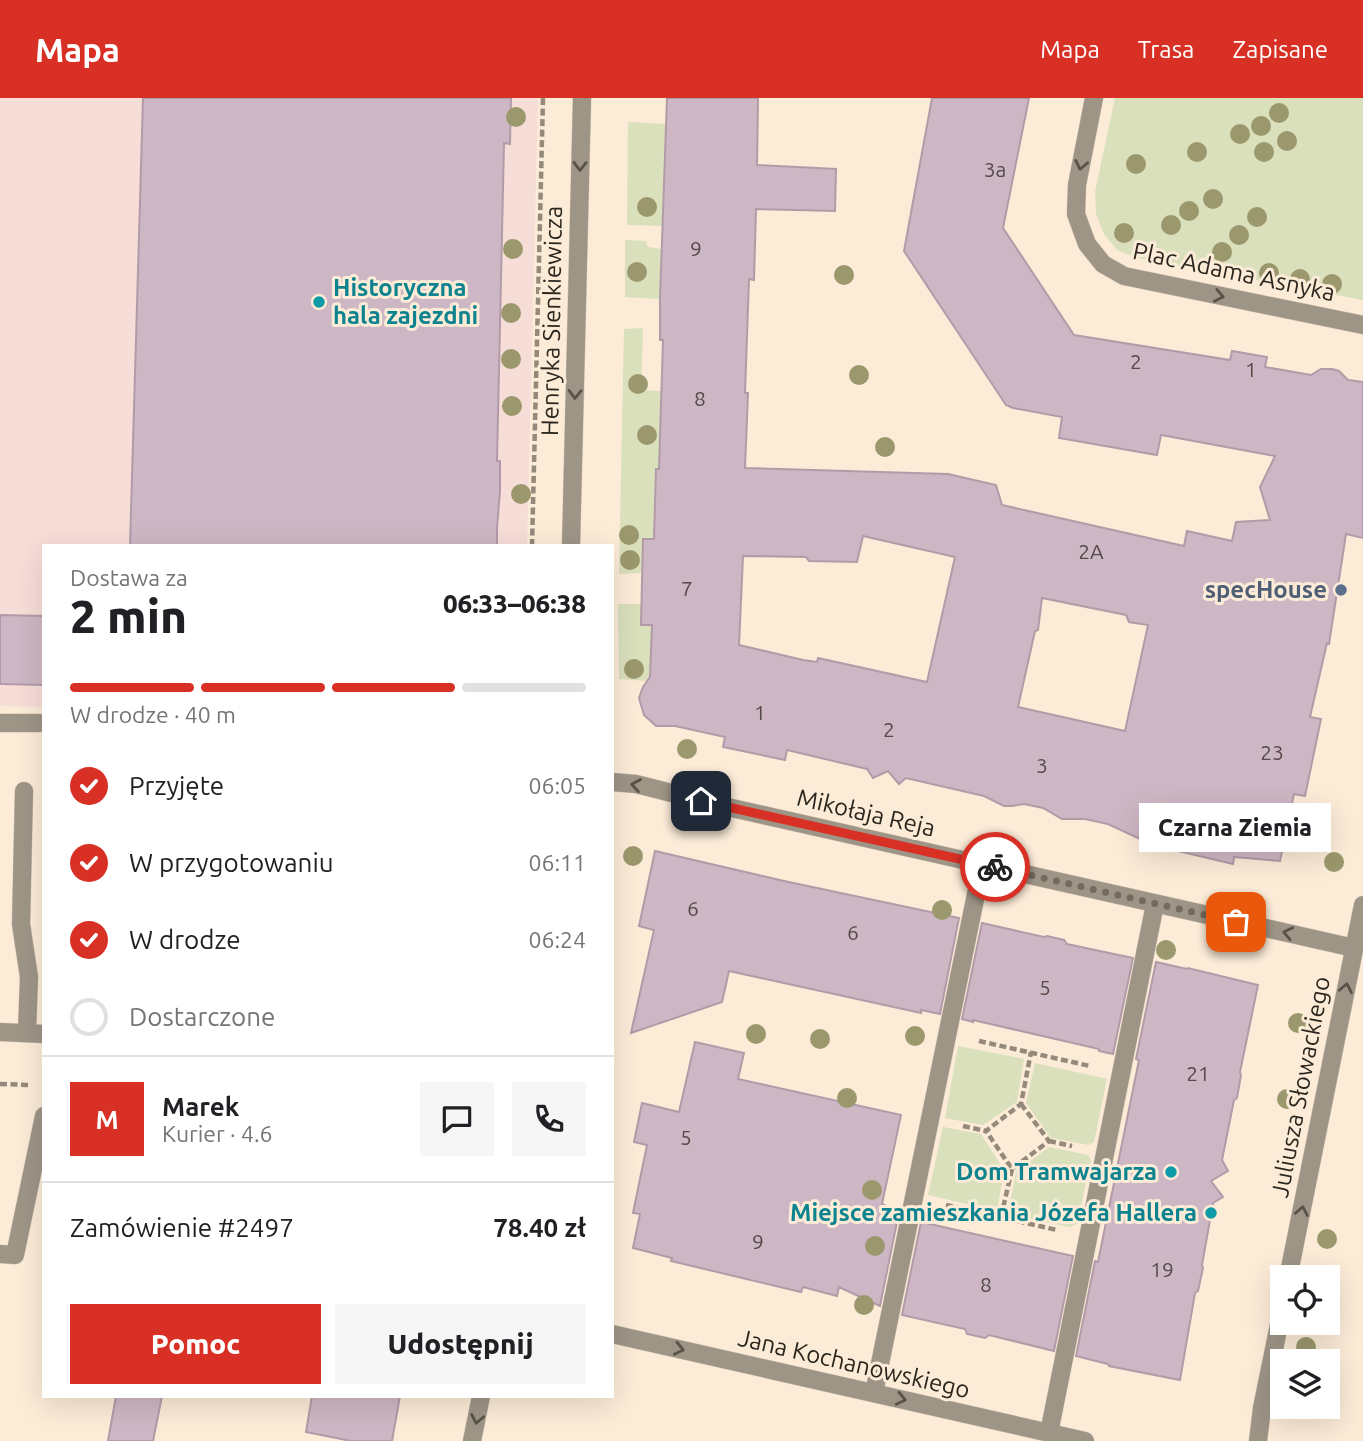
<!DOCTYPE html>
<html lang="pl">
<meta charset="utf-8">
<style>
:root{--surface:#fff;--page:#f6f6f6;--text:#202124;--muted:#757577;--line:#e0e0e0;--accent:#d93025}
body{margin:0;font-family:Ubuntu,sans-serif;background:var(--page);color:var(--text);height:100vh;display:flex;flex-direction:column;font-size:26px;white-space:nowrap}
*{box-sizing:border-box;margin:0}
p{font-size:23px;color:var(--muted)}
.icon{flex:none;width:38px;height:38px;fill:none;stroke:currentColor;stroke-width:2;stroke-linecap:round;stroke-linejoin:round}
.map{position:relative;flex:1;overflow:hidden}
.details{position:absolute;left:42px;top:446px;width:572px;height:854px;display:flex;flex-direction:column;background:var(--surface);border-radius:0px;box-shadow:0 7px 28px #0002}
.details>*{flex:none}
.tools{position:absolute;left:1270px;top:1167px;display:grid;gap:14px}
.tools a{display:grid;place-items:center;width:70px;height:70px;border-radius:0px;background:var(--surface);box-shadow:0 7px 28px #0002;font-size:35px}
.pin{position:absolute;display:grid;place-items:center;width:60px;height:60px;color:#fff;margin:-30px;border-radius:14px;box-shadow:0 4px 10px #0006}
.courier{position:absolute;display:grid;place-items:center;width:70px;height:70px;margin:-35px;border:5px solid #d93025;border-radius:50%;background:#fff;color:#222;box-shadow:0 2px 9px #0007}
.bubble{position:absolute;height:49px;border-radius:0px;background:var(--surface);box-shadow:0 7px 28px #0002;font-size:23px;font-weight:800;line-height:49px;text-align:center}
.overview em{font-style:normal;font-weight:800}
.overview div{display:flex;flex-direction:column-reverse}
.overview{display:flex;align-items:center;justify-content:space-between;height:119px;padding:0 28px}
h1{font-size:46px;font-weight:800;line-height:52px}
.bar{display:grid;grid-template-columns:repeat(4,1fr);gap:10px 7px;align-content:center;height:84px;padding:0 28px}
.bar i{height:9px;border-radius:5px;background:var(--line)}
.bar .active{background:var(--accent)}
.bar p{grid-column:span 4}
.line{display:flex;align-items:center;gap:18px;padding:0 28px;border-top:2px solid var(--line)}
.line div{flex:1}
.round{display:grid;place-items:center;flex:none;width:74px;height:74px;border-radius:0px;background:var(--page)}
ol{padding:0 28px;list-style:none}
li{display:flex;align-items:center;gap:21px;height:77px}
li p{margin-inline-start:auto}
li .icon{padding:7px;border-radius:50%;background:var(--accent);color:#fff;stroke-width:4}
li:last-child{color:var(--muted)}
li i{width:38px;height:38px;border:4px solid var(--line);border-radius:50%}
.primary-button{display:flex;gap:14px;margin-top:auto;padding:14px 28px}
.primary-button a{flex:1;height:80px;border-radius:0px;background:var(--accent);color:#fff;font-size:28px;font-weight:800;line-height:80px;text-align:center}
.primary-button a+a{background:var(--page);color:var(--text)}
header{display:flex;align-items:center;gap:42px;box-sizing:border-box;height:98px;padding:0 35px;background:var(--accent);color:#fff}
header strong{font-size:33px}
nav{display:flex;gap:38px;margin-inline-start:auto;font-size:24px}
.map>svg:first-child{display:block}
.industrial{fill:#f7ddd8}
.green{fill:#dadfbc}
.building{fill:#ceb7c4;stroke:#b29ba8;stroke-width:2;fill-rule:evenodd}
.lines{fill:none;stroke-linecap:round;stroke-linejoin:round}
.service-casing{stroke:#d6c8b6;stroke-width:19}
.minor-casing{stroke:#d6c8b6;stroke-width:19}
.path{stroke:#94897b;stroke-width:4.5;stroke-dasharray:7 3.5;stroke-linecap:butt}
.service{stroke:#9e9587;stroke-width:18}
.minor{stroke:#9e9587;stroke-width:18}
.tree{fill:#9c986d}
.oneway{stroke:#595248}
.done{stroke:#746b5f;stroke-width:7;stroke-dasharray:0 12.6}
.route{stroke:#d93025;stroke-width:9}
.culture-dot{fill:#0f9aa8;stroke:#fbebd7;stroke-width:2.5}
.service-dot{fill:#5c6f8a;stroke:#fbebd7;stroke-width:2.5}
.labels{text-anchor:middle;stroke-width:6;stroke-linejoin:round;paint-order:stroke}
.number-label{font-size:21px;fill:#544a48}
.street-label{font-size:24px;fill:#2b261e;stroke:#fbebd7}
.culture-label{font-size:24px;font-weight:bold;fill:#0d838f;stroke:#fbebd7;text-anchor:end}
.service-label{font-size:24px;font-weight:bold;fill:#4e5e75;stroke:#fbebd7;text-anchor:end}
</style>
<header>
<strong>Mapa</strong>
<nav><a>Mapa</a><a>Trasa</a><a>Zapisane</a></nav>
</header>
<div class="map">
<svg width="1363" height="1343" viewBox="0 0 1363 1343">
<rect width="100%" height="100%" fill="#fbebd7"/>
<polygon class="industrial" points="0,0 538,0 527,448 44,448 44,609 0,608"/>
<g class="green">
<polygon points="1115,0 1363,0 1363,202 1137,160 1117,152 1104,136 1096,116 1095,94"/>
<polygon points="628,24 665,26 665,29 666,29 663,128 627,127"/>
<polygon points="625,142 646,143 648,149 662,151 660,201 625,199"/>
<polygon points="643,230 641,292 661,293 659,371 656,371 654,441 643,441 642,475 619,476 624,231"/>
<polygon points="618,506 641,506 641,527 652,527 650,579 647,583 619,581"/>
<polygon points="958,948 1024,961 1017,1004 983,1027 945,1020"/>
<polygon points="1035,965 1107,981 1094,1044 1089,1047 1051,1040 1026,1005"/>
<polygon points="943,1029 981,1036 1004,1072 997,1113 928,1097"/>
<polygon points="1049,1049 1088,1057 1091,1062 1077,1126 1070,1129 1008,1116 1016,1074"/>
</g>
<g class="building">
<polygon points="143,0 511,0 510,46 504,45 497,363 500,363 500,393 497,430 497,448 130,448"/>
<path d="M667,0H758L757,67L836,71L835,113L756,111L754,182L749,181L745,295H748L745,370L948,376L996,387L1002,407L1184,448L1187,433L1232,443L1236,424L1270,422L1260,389L1275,358L1161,337L1157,357L1059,340L1062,319L1013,310L1006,307L904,153L932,0H1029L1003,130L1074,237L1230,262L1232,253L1267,259L1265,269L1311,277L1321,271H1332L1339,273L1348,282L1363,284V440L1346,436L1329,546L1327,545L1310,619L1321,621L1305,698L1294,696L1280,763L1234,759L1233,766L1153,747L1108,726L1085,721H1062L1043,710L1024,706L1012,708H1004L984,698L906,680L899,686L888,673L873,680L867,671L787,652L785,662L723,649L725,639L675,628H656L644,617L639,600L643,589L650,579L652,527H641L643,441H654L656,371H659L663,242H660V201ZM863,438L955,459L927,584L818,560L817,564L803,562L739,547L743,458L806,459L809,463L857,464ZM1042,500L1126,517L1129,524L1148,527L1125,633L1018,609L1035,533L1038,532Z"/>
<polygon points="0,517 44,518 44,587 0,586"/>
<polygon points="655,753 784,783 959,820 940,916 921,912 921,915 729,873 722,904 631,935 654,832 639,828"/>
<polygon points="982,825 1044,839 1047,838 1064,842 1067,846 1133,860 1113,956 1099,953 1099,951 973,922 973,924 962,921"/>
<polygon points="1156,864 1187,871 1188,870 1258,887 1240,974 1241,977 1237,1000 1234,1002 1222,1062 1228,1073 1211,1083 1223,1099 1213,1105 1202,1167 1203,1170 1198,1193 1195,1195 1180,1282 1109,1268 1108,1266 1076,1258 1095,1163 1098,1164 1139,962 1136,961"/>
<polygon points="695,944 744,955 738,981 901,1017 882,1106 899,1114 880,1208 839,1189 837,1198 803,1189 801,1194 671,1163 672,1160 633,1150 640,1116 633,1115 647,1047 634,1044 642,1005 679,1014"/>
<polygon points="921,1124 1073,1158 1054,1253 989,1237 985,1240 967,1236 965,1231 902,1217"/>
<polygon points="116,1298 162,1298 153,1343 108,1343"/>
<polygon points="312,1298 400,1298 392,1343 351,1343 306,1334"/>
</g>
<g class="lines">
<defs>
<g id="service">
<polyline points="0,625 40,625"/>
<polyline points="24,693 21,826 29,879 27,935"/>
<polyline points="0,1156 15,1157 44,1018"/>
<polyline points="874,1295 982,767"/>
<polyline points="1049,1335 1155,806"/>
</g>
<g id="minor">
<polyline points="1094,0 1077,87 1076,116 1087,146 1103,166 1124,178 1363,227"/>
<polyline points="571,448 582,0"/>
<polyline points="612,684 636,686 723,708 1354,850"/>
<polyline points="0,934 44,936"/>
<polyline points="1288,1180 1363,807"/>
<polyline points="612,1236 1085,1343"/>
<polyline points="472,1343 481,1298"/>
<polyline points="1258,1343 1262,1310 1283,1207"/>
</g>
</defs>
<use href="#service" class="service-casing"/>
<use href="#minor" class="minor-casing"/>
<g class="path">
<polyline points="532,448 543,0"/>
<polyline points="979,943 1090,968"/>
<polyline points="0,986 29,987"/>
<polyline points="1021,1006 1049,1043 1012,1071 986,1033 1021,1006 1031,954"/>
<polyline points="963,1028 986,1033"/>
<polyline points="1049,1043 1072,1048"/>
<polyline points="946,1107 1057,1132"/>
<polyline points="1001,1119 1012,1071"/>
</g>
<use href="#service" class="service"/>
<use href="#minor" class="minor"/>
</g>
<g class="tree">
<circle cx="1279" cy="15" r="10"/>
<circle cx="516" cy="19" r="10"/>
<circle cx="1261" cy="28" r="10"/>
<circle cx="1240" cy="36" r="10"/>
<circle cx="1287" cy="43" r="10"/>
<circle cx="1197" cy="54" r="10"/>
<circle cx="1264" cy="54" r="10"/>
<circle cx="1136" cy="66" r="10"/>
<circle cx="1213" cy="101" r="10"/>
<circle cx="647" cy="109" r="10"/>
<circle cx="1189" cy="113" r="10"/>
<circle cx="1257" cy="119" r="10"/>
<circle cx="1171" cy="127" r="10"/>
<circle cx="1124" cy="135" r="10"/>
<circle cx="1239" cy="137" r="10"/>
<circle cx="513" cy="151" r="10"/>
<circle cx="1222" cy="154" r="10"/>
<circle cx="637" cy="174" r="10"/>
<circle cx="1269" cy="175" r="10"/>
<circle cx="844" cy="177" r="10"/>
<circle cx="1300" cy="181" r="10"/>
<circle cx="1332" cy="186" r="10"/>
<circle cx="511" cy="215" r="10"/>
<circle cx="511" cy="261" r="10"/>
<circle cx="859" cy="277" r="10"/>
<circle cx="638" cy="286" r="10"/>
<circle cx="512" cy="308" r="10"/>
<circle cx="647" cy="337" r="10"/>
<circle cx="885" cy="349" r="10"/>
<circle cx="521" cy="396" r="10"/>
<circle cx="629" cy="437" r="10"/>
<circle cx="630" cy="462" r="10"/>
<circle cx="634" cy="571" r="10"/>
<circle cx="687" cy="651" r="10"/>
<circle cx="633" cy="758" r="10"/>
<circle cx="1334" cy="764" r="10"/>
<circle cx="942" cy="812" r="10"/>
<circle cx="1166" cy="852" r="10"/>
<circle cx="1298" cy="925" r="10"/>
<circle cx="756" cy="936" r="10"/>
<circle cx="915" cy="938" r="10"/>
<circle cx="820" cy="941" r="10"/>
<circle cx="847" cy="1000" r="10"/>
<circle cx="1287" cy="1001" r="10"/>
<circle cx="872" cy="1092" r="10"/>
<circle cx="1327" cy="1141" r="10"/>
<circle cx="875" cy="1148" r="10"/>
<circle cx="864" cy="1207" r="10"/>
<circle cx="1306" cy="1249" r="10"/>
</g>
<defs><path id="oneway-chevron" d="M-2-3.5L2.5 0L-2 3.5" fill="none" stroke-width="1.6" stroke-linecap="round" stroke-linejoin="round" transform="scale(1.75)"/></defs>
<g class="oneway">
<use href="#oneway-chevron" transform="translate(1081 67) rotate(101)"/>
<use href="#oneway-chevron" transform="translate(580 68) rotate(91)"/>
<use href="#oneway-chevron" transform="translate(1219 198) rotate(11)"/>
<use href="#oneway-chevron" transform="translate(575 296) rotate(91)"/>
<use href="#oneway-chevron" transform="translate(636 687) rotate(-170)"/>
<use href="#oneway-chevron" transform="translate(1288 835) rotate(-168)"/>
<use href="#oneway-chevron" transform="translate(1346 890) rotate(-79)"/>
<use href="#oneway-chevron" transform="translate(1302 1113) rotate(-79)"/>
<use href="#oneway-chevron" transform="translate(679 1251) rotate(13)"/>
<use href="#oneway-chevron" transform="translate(901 1301) rotate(13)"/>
<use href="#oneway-chevron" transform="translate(477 1321) rotate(101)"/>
</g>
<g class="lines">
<polyline class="done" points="995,769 1236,824"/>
<polyline class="route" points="701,703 995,769"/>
</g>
<g class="culture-dot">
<circle cx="319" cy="204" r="7"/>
<circle cx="1171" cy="1074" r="7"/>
<circle cx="1211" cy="1115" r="7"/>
</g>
<circle class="service-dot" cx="1341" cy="492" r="7"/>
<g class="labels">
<g class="number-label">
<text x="995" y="79">3a</text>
<text x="696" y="158">9</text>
<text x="1136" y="271">2</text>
<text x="1251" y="279">1</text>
<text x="700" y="308">8</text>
<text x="1091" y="461">2A</text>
<text x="687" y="498">7</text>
<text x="760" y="622">1</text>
<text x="889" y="639">2</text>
<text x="1272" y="662">23</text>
<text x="1042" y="675">3</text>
<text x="693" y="818">6</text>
<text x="853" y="842">6</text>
<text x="1045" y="897">5</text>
<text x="1198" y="983">21</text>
<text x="686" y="1047">5</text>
<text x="758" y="1151">9</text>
<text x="1162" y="1179">19</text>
<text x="986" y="1194">8</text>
</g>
<g class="street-label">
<text transform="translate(1234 174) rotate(12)" y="8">Plac Adama Asnyka</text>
<text transform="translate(552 223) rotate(-89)" y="8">Henryka Sienkiewicza</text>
<text transform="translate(866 715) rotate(13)" y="8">Mikołaja Reja</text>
<text transform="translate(1301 989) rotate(-79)" y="8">Juliusza Słowackiego</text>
<text transform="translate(854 1266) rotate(13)" y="8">Jana Kochanowskiego</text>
</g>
<g class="culture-label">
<text x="333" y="198" text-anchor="start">Historyczna<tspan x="333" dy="28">hala zajezdni</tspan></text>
<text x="1157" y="1082">Dom Tramwajarza</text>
<text x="1197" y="1123">Miejsce zamieszkania Józefa Hallera</text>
</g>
<g class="service-label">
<text x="1327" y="500">specHouse</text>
</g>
</g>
</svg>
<div class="tools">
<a><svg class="icon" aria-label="locate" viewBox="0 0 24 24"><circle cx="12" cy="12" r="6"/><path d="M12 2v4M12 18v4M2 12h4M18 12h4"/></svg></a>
<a><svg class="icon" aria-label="layers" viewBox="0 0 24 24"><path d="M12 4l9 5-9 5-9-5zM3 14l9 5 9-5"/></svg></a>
</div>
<div class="pin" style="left:1236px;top:824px;background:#ea580c"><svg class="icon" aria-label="bag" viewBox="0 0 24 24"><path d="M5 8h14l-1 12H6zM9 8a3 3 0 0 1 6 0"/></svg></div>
<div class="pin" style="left:701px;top:703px;background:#1f2937"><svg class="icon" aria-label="home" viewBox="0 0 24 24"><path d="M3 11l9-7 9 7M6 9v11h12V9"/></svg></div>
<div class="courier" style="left:995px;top:769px"><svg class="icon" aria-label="bike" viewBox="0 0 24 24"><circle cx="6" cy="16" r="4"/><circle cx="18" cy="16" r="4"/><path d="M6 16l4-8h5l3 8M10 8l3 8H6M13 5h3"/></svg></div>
<div class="bubble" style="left:1139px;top:705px;width:192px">Czarna Ziemia</div>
<section class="details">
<div class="overview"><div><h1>2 min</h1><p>Dostawa za</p></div><em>06:33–06:38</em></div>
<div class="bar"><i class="active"></i><i class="active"></i><i class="active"></i><i></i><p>W drodze · 40 m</p></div>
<ol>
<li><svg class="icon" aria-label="check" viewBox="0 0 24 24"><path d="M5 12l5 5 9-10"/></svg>Przyjęte<p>06:05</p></li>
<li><svg class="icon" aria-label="check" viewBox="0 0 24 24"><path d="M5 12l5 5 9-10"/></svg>W przygotowaniu<p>06:11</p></li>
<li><svg class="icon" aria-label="check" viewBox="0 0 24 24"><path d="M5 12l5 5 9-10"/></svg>W drodze<p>06:24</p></li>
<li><i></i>Dostarczone</li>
</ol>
<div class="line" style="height:126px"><b class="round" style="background:var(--accent);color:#fff">M</b><div><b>Marek</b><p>Kurier · 4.6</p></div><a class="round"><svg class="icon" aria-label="chat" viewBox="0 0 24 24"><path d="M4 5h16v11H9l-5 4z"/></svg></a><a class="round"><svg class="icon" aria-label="phone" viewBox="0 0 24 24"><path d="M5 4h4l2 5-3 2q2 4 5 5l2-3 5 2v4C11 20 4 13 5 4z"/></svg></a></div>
<div class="line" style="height:91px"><div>Zamówienie #2497</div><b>78.40 zł</b></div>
<div class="primary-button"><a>Pomoc</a><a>Udostępnij</a></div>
</section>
</div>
